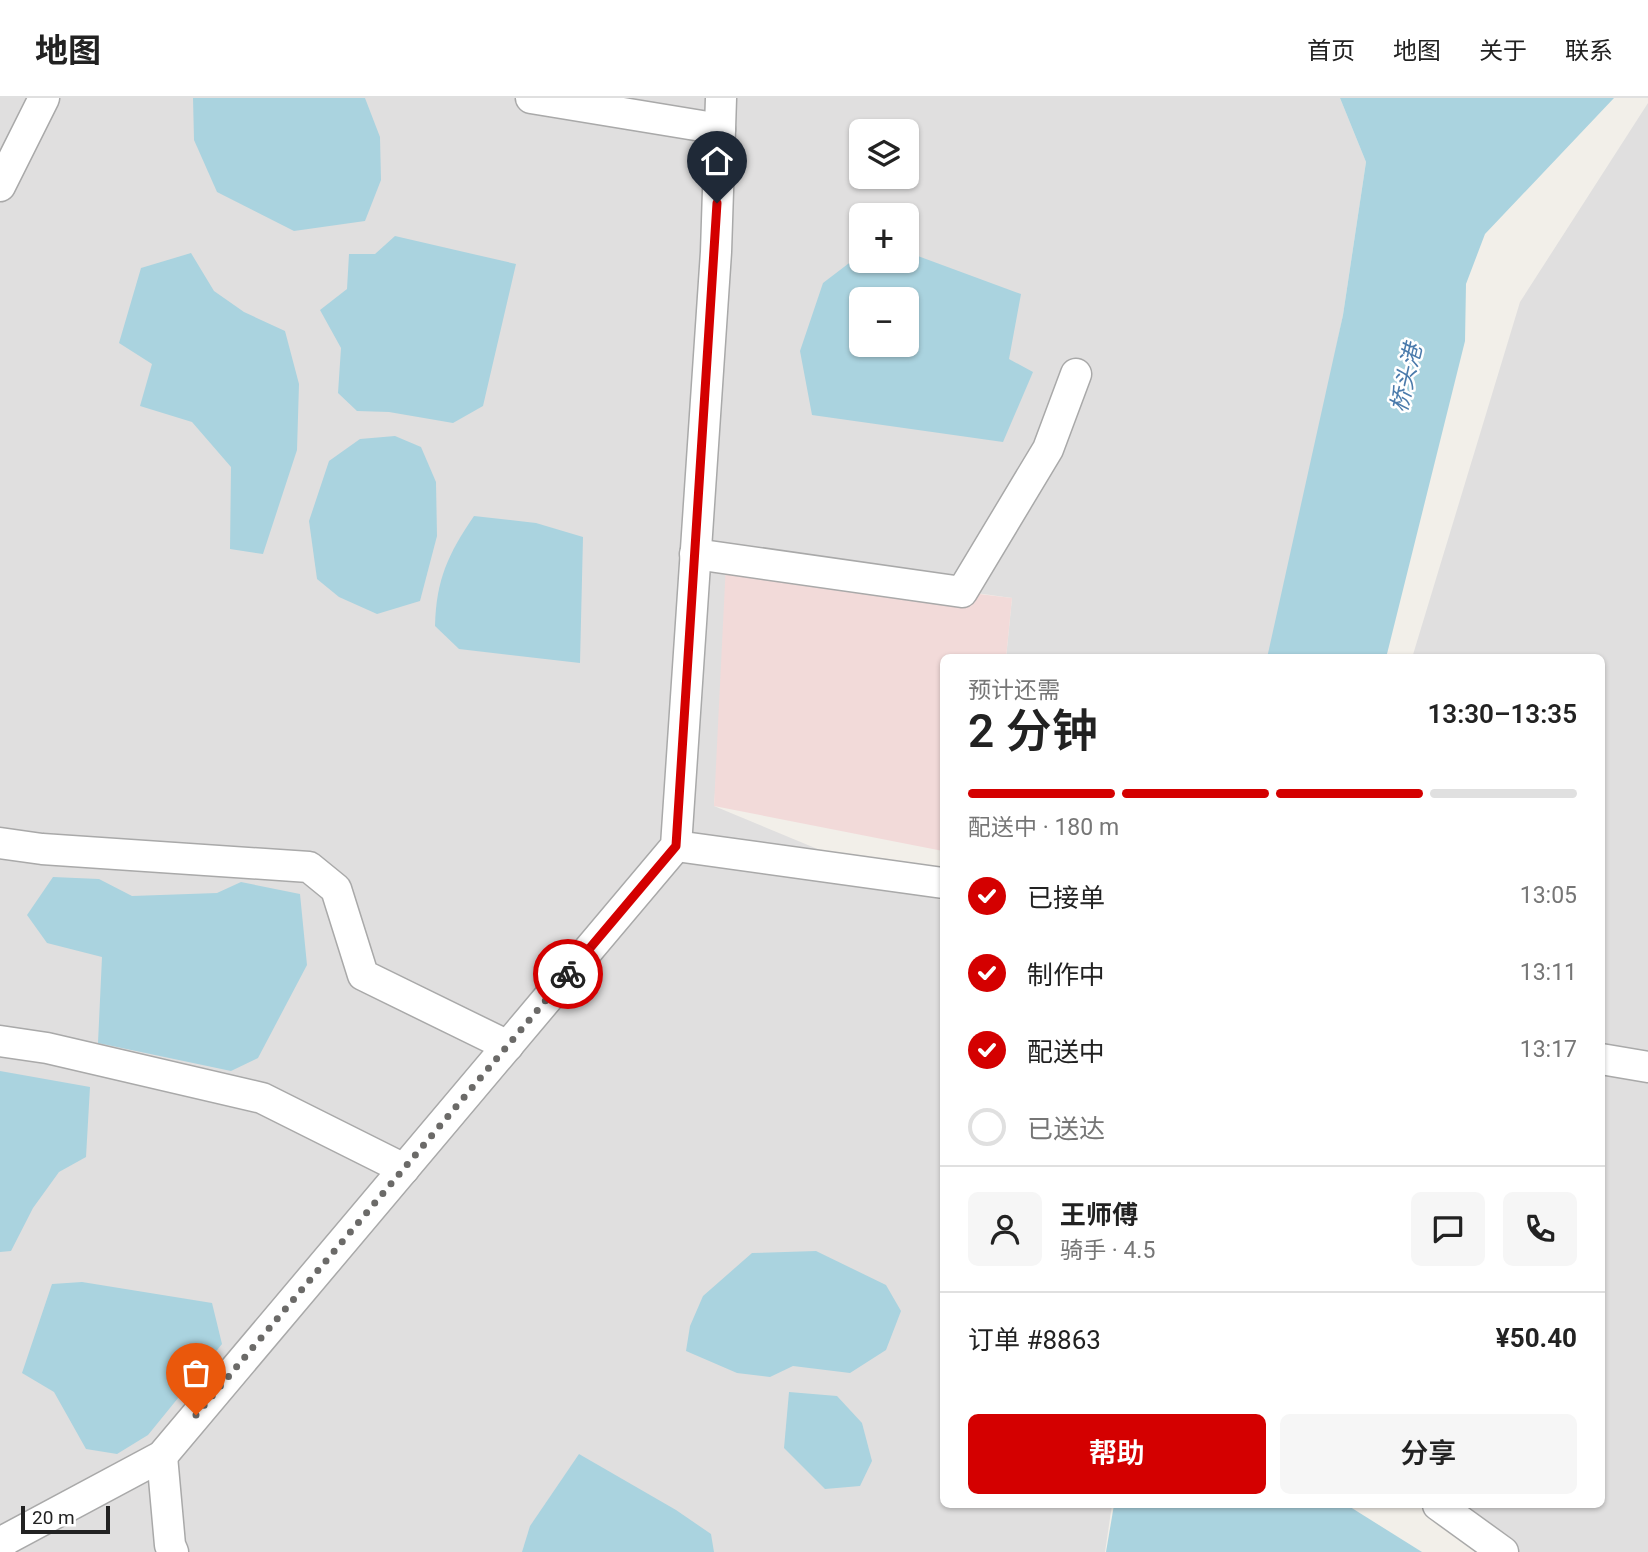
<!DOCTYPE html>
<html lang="zh">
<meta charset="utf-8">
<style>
:root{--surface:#fff;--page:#f6f6f6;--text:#222;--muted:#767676;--line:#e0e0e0;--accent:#d40000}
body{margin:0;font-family:Roboto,"Noto Sans SC",sans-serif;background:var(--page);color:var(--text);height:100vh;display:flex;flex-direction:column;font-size:26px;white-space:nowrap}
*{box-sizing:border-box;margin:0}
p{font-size:23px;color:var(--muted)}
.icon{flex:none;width:38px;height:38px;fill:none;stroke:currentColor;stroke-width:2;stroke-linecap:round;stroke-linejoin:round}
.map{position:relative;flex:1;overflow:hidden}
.side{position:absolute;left:940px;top:556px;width:665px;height:854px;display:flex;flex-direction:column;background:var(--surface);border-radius:10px;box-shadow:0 2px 5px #0004}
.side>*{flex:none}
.tools{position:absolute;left:849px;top:21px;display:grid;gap:14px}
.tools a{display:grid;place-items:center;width:70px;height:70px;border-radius:10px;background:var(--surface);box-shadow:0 2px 5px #0004;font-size:35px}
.scale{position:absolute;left:21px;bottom:18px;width:89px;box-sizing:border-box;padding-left:7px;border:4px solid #222;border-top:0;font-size:19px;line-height:24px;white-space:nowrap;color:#222;-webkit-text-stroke:5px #fff;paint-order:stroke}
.pin{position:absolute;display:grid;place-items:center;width:60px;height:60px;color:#fff;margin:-72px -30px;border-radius:50% 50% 50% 0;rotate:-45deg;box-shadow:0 0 7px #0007}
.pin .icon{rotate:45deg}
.courier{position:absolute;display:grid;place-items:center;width:70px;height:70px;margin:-35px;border:5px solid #d40000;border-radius:50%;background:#fff;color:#222;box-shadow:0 2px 9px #0007}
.headline em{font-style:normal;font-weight:600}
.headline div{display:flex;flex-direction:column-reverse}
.headline{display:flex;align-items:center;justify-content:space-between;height:119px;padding:0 28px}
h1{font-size:46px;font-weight:600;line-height:52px}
.bar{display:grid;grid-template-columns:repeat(4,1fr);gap:10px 7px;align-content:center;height:84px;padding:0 28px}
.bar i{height:9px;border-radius:5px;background:var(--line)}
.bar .on{background:var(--accent)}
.bar p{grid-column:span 4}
.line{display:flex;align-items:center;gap:18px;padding:0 28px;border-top:2px solid var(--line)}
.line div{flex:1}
.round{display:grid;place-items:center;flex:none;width:74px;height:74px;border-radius:10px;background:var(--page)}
ol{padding:0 28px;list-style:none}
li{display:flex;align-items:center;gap:21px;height:77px}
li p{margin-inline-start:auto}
li .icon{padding:7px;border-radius:50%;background:var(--accent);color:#fff;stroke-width:4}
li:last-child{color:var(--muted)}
li i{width:38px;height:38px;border:4px solid var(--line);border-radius:50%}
.action{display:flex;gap:14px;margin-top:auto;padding:14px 28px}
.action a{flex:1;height:80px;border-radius:10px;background:var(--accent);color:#fff;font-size:28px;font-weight:600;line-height:80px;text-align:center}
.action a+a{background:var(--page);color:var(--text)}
header{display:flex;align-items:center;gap:42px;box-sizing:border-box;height:98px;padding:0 35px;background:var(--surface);border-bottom:2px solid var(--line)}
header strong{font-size:33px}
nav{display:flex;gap:38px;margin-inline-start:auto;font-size:24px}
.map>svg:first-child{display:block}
.residential{fill:#e0dfdf;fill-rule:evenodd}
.commercial{fill:#f2dad9}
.water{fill:#aad3df;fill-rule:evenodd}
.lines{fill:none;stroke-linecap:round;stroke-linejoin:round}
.minor-casing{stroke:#a9a9a9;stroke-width:33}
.minor{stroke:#fff;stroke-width:30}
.done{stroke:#6b6a68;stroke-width:7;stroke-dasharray:0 12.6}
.route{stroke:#d40000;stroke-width:9}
.labels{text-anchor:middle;stroke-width:5;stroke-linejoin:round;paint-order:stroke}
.water-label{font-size:23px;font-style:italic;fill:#4a7aab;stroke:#fff}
</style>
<header>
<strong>地图</strong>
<nav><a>首页</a><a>地图</a><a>关于</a><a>联系</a></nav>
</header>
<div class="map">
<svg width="1648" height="1454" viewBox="0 0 1648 1454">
<rect width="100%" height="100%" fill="#f2efe9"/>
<g class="residential">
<path d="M0,0H1340L1366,64L1343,217L1272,560H1006L1012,500L732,461L714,708L943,803V1407H1112L1105,1454H0ZM861,33H906V79H861ZM861,117H906V163H861ZM861,201H906V247H861Z"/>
<polygon points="1648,5 1648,1454 1513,1454 1444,1407 1601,1407 1601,560 1412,560 1520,204"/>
</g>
<polygon class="commercial" points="726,465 1012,500 1006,560 943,560 943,753 714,708"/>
<g class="water">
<polygon points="193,0 365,0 380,39 381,82 365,123 294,133 217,94 194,42"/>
<polygon points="1340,0 1614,0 1485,136 1466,186 1465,243 1386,560 1267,560 1343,217 1366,64"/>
<polygon points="395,138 516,166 483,308 453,325 389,314 357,313 338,295 341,250 320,212 347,191 349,156 375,156"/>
<path d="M907,154L1021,196L1009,261L1033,274L1003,344L812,317L800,253L823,185L861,156V163H906ZM906,201V247H861V201Z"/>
<polygon points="191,155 214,193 244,214 285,233 299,286 297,352 263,456 230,451 231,369 192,324 140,308 152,266 119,245 141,170"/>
<polygon points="395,338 421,349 436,384 437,438 420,503 377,516 339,499 317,481 309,423 329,363 360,341"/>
<path d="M474,418L536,425L583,439L580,565L459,551L435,528C436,482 448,456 474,418Z"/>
<polygon points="53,779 99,781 132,798 217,795 241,784 300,796 307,867 258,960 231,973 98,945 102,859 47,845 27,817"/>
<polygon points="0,973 90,989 86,1059 59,1074 33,1110 11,1153 0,1154"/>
<polygon points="816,1153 886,1187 901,1213 886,1252 850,1275 793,1268 770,1279 737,1275 686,1253 690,1228 703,1198 752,1155"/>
<polygon points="82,1184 212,1205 222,1246 148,1337 117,1356 86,1351 54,1294 22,1275 52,1186"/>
<polygon points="789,1294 837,1298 862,1325 872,1363 860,1388 825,1391 784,1350"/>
<polygon points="579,1356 676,1412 711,1436 714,1454 522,1454 530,1428"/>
<polygon points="1114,1407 1347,1407 1422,1454 1106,1454"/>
</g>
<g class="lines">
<defs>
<g id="minor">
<polyline points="531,0 720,31"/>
<polyline points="0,88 44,0"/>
<polyline points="695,456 962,494 1048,351 1076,276"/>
<polyline points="0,745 42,751 309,769 336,791 363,877 508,948"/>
<polyline points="676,748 943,785"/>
<polyline points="0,943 47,950 262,1000 404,1071"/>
<polyline points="1601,961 1648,969"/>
<polyline points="162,1358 170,1447 173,1454"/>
<polyline points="1438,1407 1503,1454"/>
<polyline points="0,1450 5,1442 162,1358 676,748 716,154 721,0"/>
</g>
</defs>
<use href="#minor" class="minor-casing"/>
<use href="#minor" class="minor"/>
</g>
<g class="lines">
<polyline class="done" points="196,1317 568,876"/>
<polyline class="route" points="568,876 676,748 717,105"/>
</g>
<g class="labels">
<g class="water-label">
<text transform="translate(1406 280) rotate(-77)" y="8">桥头港</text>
</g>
</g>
</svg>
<div class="tools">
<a><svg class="icon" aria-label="layers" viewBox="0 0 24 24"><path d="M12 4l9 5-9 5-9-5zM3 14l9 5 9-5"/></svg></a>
<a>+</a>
<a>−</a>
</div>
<div class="scale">20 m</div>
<div class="pin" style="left:196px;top:1317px;background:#ea580c"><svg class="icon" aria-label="bag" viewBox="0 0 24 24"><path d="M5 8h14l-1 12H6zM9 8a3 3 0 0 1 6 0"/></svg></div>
<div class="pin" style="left:717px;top:105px;background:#1f2937"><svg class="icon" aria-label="home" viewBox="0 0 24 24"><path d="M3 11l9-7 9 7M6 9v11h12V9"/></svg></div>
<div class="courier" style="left:568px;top:876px"><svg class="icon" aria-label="bike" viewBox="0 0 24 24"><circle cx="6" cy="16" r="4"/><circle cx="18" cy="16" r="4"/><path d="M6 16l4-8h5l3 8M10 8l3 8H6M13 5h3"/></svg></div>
<section class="side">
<div class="headline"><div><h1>2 分钟</h1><p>预计还需</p></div><em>13:30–13:35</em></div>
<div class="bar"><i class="on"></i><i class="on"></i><i class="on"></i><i></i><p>配送中 · 180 m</p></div>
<ol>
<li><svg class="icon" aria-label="check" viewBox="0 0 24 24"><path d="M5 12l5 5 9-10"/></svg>已接单<p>13:05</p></li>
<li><svg class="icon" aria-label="check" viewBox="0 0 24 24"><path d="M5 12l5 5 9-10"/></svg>制作中<p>13:11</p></li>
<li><svg class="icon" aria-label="check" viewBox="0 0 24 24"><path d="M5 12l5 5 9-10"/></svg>配送中<p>13:17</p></li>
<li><i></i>已送达</li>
</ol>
<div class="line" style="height:126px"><a class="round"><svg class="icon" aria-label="person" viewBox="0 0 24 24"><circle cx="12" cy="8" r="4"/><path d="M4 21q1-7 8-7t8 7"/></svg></a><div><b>王师傅</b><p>骑手 · 4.5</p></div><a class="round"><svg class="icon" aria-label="chat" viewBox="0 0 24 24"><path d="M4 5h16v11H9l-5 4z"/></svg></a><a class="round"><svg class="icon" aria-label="phone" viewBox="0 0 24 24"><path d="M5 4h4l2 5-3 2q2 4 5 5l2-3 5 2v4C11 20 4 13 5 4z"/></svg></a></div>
<div class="line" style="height:91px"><div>订单 #8863</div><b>¥50.40</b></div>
<div class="action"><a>帮助</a><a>分享</a></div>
</section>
</div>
